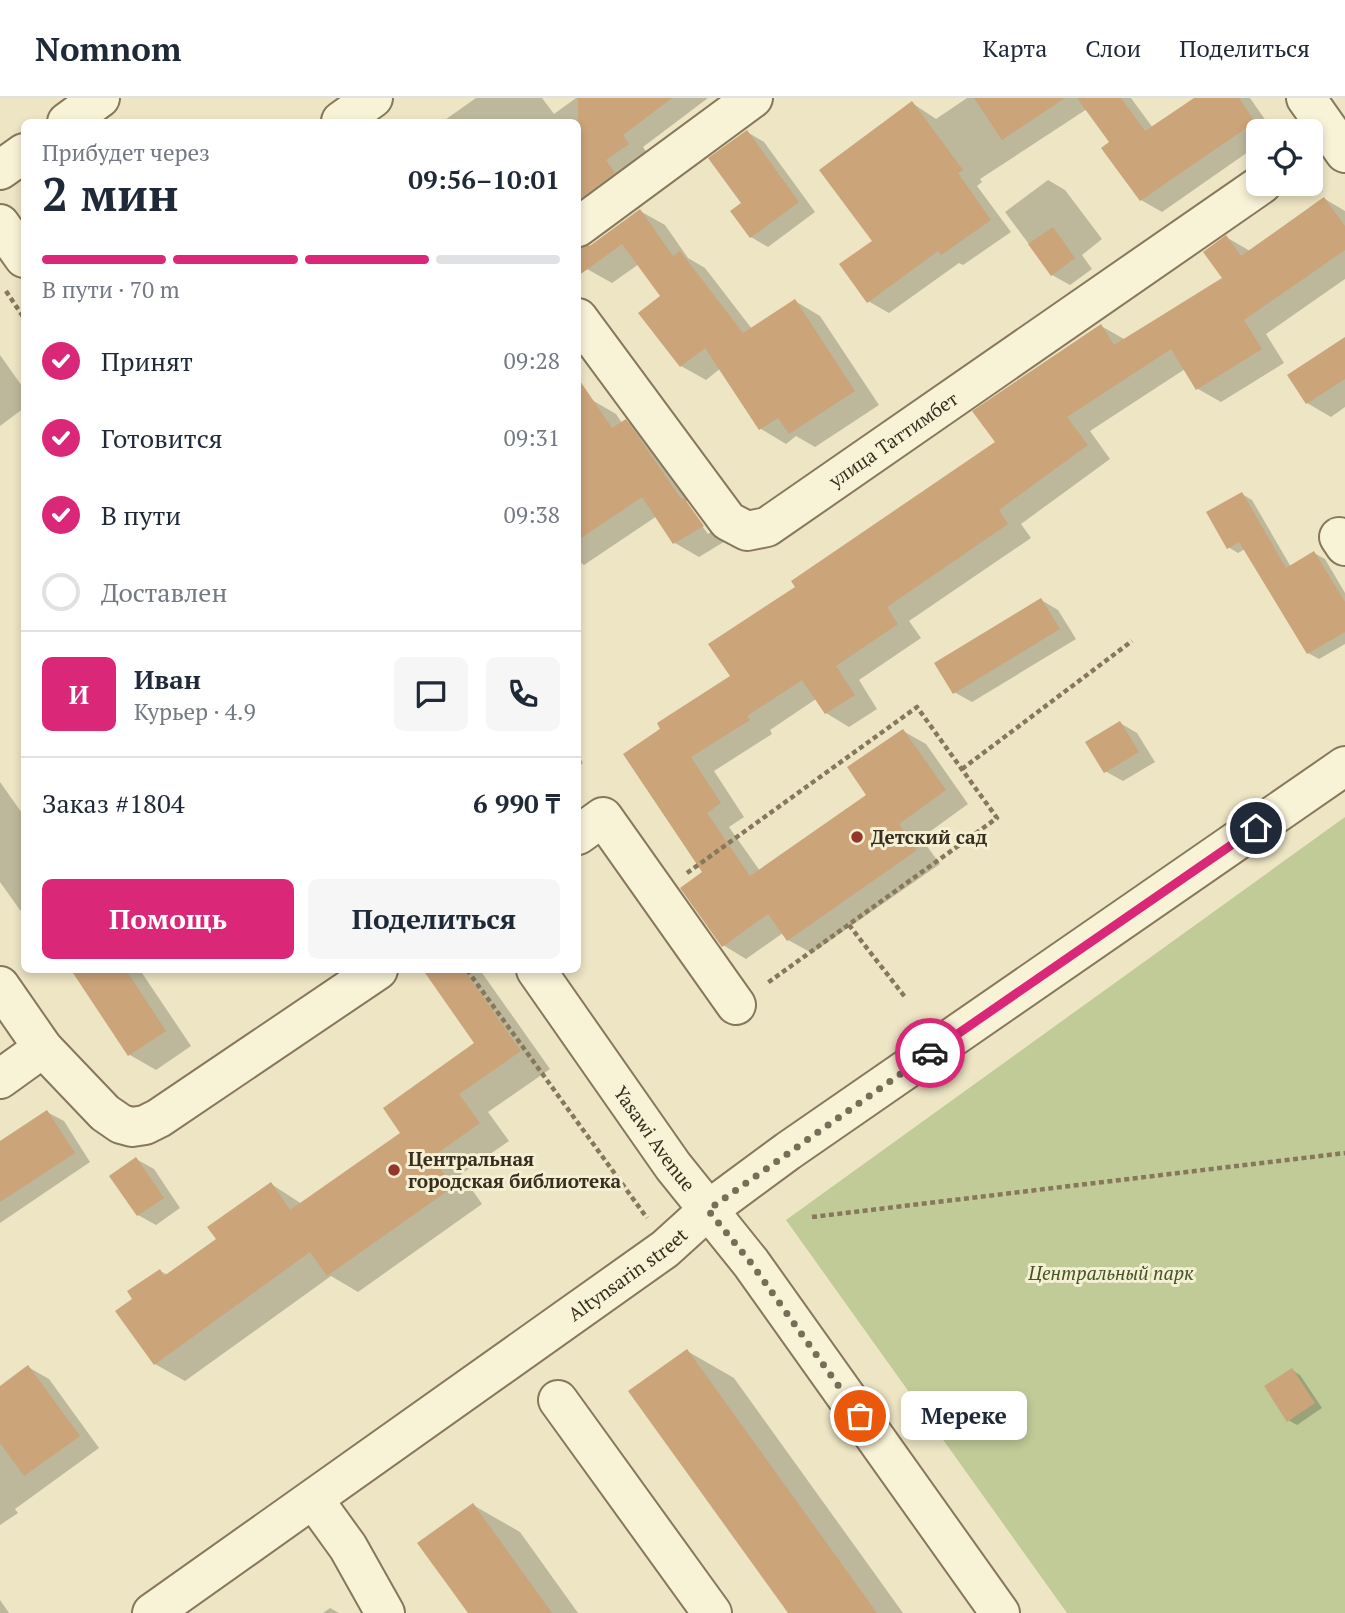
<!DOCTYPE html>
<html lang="ru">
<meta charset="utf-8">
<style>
:root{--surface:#fff;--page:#f6f6f7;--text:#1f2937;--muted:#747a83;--line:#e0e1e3;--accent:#db2777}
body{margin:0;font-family:"PT Serif",serif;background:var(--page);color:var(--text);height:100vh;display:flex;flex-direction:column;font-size:26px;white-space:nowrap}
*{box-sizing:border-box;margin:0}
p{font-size:23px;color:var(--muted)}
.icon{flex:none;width:38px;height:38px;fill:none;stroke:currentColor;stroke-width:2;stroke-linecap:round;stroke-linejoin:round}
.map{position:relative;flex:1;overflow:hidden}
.sheet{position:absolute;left:21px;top:21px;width:560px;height:854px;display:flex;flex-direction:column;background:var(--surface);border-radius:10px;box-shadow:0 4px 10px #0003}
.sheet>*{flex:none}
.tools{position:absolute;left:1246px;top:21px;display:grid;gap:14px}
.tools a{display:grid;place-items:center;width:77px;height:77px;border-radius:10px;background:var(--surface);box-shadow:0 4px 10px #0003;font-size:35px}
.pin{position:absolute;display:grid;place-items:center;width:60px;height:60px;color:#fff;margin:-30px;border:4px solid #fff;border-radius:50%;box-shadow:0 2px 7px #0007}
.courier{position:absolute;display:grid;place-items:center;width:70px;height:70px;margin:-35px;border:5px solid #db2777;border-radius:50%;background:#fff;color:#222;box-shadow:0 2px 9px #0007}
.bubble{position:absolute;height:49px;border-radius:10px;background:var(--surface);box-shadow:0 4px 10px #0003;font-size:23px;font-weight:800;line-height:49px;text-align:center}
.headline em{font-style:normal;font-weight:800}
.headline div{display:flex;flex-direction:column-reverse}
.headline{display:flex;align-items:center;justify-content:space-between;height:119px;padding:0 21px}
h1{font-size:46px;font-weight:800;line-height:52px}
.bar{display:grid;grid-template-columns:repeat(4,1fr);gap:10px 7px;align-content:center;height:84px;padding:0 21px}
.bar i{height:9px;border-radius:5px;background:var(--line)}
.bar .on{background:var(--accent)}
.bar p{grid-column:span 4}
.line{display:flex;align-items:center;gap:18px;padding:0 21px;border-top:2px solid var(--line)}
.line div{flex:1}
.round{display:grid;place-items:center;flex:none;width:74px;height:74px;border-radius:10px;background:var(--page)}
ol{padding:0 21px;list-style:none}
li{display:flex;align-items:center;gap:21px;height:77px}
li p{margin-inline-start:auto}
li .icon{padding:7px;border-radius:50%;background:var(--accent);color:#fff;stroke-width:4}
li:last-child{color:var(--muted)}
li i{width:38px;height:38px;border:4px solid var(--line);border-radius:50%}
.cta{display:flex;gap:14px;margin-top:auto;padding:14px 21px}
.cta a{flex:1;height:80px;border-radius:10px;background:var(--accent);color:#fff;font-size:28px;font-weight:800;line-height:80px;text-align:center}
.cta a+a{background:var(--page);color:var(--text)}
header{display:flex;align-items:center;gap:42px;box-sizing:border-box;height:98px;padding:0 35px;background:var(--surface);border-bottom:2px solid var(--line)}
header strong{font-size:33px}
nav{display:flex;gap:38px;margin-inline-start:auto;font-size:24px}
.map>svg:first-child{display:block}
.green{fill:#c0cb98}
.shadow{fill:#0003;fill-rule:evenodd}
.building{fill:#cba47a}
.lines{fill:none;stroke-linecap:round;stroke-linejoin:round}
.minor-casing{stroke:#87775b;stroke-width:42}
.path{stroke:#87775b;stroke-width:4.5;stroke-dasharray:5 3.5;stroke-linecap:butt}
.minor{stroke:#f8f2d7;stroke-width:38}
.done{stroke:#776d58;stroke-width:7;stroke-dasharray:0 12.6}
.route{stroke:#db2777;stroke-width:9}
.poi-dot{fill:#95362c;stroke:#f5efd3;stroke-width:2.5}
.labels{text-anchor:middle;stroke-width:6;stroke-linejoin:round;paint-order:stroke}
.street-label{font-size:19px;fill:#382d1e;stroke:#f5efd3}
.poi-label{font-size:19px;font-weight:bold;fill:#382d1e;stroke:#f5efd3;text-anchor:start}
.park-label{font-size:19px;font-style:italic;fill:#435425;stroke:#f5efd3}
</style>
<header>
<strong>Nomnom</strong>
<nav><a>Карта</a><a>Слои</a><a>Поделиться</a></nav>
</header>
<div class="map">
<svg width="1345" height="1515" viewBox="0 0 1345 1515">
<rect width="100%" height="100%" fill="#ede5c4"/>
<polygon class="green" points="1345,719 1345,1515 1067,1515 786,1122"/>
<g class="shadow">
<polygon points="476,0 542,0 554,16 576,0 708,0 643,49 649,58 578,121 578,24 442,24"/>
<polygon points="967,0 1131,0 1153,30 1197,0 1250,0 1273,33 1258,33 1258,47 1162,114 1141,102 1111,44 1087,11 980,81 982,84 977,88 1011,134 963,167 959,165 889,215 868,203 874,144 912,5 936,21"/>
<polygon points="747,34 764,44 815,114 768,149 751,139 743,105"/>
<polygon points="1048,82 1065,92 1102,141 1082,157 1092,171 1070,187 1052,177 1005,114"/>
<polygon points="1325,101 1345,113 1345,181 1266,236 1284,265 1221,304 1198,291 1185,271 1090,333 1110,361 1021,426 1031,440 909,523 921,540 859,582 877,611 849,629 826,615 816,601 770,632 772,636 714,673 744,719 729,729 760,773 869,697 903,633 926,646 968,706 921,740 940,766 812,855 788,842 783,835 746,861 723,847 705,775 625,656 732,579 798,490 997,345 1101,228 1124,241 1224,181 1226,139 1250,153"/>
<polygon points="640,113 665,127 688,160 705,170 752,231 795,203 820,218 879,307 815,349 796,338 786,346 761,331 721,270 706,282 681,268 663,198 639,166 612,185 587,171 578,157 578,152 591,149"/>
<polygon points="1345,242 1345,309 1331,319 1307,305"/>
<polygon points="0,257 24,291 24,310 0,328"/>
<path d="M592,302L616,316L622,325L626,323L650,337L727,442L699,459L675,445L657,418L584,467L578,463V312ZM684,403H688L711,434L708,436Z"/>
<polygon points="1242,396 1252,402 1291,469 1314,455 1325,461 1345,495 1345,546 1319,561 1308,555 1245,451 1238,455 1228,449"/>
<polygon points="1041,502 1058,512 1076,541 972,604 954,594"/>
<polygon points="1120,625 1137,635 1155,664 1123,683 1105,673"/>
<polygon points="578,656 583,665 578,669"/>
<polygon points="0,684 24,718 24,814 20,812 0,784"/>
<polygon points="73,872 140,872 191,948 156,972 130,957"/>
<polygon points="425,872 480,872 550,971 488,1014 509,1043 461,1076 482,1106 358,1194 331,1178 185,1283 155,1266 135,1202 160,1173 168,1177 219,1142 271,1086 302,1106 402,1035 477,945"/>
<polygon points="47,1014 64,1023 90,1064 0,1125 0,1044"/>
<polygon points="136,1061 154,1071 180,1110 156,1127 138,1117"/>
<polygon points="687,1253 734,1280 903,1515 790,1515"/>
<polygon points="28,1269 49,1281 99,1350 15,1411 18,1415 0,1427 0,1290"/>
<polygon points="1292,1272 1300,1277 1322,1310 1297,1327 1288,1322"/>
<polygon points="473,1407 520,1434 578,1515 470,1515"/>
<polygon points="0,1502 9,1515 0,1515"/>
<polygon points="330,1510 339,1515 323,1515"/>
</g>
<g class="building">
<polygon points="578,0 672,0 623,37 629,46 606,62 615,75 578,102"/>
<polygon points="974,0 1065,0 1002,42"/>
<polygon points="1077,0 1121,0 1145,33 1194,0 1239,0 1255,24 1140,103 1101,50 1109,44"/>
<polygon points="912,3 963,72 958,75 991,122 941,157 938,153 867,205 839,166 872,143 819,72"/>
<polygon points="747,32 799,104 750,140 730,113 741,105 708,60"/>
<polygon points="1324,99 1345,128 1345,152 1244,222 1262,251 1196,292 1171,251 1067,319 1088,347 999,412 1008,426 887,509 898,526 836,568 855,597 825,616 802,582 747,618 750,622 691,659 721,705 707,715 750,778 866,697 847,669 903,631 946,692 899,726 917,752 787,843 768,816 722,849 680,790 702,774 623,656 660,631 657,625 730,578 708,546 795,489 791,483 995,344 972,313 1101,226 1114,247 1222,180 1203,154 1226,137 1241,158"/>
<polygon points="640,111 673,158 680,153 743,235 795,201 855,293 789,336 778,320 759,332 705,250 680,269 638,215 660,198 622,146 578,178 578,150 591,147"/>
<polygon points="1053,129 1075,160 1051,178 1028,146"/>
<polygon points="1345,239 1345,281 1306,306 1287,277"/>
<polygon points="578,280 612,330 626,321 682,402 684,400 704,428 673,446 642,399 578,442"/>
<polygon points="1242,394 1286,470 1314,453 1345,504 1345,534 1307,556 1239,444 1227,451 1206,414"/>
<polygon points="1041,500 1060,531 953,596 934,565"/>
<polygon points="1120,623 1139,654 1104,675 1085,644"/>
<polygon points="71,872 126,872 166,933 128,958"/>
<polygon points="423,872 464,872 521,953 459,996 480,1025 432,1059 453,1089 327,1178 310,1154 154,1267 115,1213 132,1201 127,1193 160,1171 164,1178 216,1141 207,1129 271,1084 290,1112 400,1035 383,1010 474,945"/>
<polygon points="47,1012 75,1055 0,1104 0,1043"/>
<polygon points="136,1059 164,1100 137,1118 109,1078"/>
<polygon points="687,1251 877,1515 788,1515 628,1293"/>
<polygon points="28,1267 80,1338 24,1378 0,1345 0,1288"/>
<polygon points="1292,1270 1315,1305 1287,1324 1264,1288"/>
<polygon points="473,1405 552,1515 468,1515 417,1445"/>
</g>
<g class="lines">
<defs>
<g id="minor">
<polyline points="1306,0 1345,55"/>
<polyline points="341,23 373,0"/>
<polyline points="67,24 100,0"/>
<polyline points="0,72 24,55"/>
<polyline points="0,126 24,160"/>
<polyline points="578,129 753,0"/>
<path id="s1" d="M578,220L728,423L747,433L767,429L1262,86"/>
<polyline points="1339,439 1345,448"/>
<polyline points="578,737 603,719 736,907"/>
<path id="s2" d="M536,872L673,1068L751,1165L1000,1515"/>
<polyline points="0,888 43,950 105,1015 121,1026 132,1029 145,1027 159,1020 378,872"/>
<polyline points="0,981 43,950"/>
<polyline points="558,1302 712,1515"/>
<polyline points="314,1402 348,1449 385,1515"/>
<path id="s3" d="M152,1515L665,1151L708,1112L788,1053L1345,668"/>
</g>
</defs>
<use href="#minor" class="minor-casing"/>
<g class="path">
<polyline points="6,193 24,220"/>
<polyline points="962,671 1132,543"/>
<polyline points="687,775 917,609 997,720 766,886"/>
<polyline points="849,827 905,899"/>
<polyline points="467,872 647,1120"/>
<polyline points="812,1119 1345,1055"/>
</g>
<use href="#minor" class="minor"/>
</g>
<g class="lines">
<polyline class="done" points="860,1318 751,1165 708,1112 930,955"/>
<polyline class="route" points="930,955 1256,730"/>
</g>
<g class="poi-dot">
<circle cx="857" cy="739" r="7"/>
<circle cx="394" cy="1072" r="7"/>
</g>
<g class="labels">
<g class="street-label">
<text dy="7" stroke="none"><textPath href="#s1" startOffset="448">улица Таттимбет</textPath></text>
<text dy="7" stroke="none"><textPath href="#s2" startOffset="206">Yasawi Avenue</textPath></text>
<text dy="7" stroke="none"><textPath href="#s3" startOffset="584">Altynsarin street</textPath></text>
</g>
<g class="poi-label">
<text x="871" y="746">Детский сад</text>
<text x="408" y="1068">Центральная<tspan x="408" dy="22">городская библиотека</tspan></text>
</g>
<g class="park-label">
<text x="1111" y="1182">Центральный парк</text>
</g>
</g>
</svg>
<div class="tools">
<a><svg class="icon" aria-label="locate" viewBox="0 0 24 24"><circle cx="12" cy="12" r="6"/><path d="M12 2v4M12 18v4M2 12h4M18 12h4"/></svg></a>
</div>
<div class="pin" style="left:860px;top:1318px;background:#ea580c"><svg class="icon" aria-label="bag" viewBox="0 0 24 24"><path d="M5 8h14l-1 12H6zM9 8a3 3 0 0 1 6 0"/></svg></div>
<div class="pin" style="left:1256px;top:730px;background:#1f2937"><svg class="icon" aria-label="home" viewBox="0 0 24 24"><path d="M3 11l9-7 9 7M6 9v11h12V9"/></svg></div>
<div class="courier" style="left:930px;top:955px"><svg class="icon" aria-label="car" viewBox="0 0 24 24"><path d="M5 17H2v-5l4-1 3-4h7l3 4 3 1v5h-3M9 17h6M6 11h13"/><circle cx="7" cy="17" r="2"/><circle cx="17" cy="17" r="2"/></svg></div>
<div class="bubble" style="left:901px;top:1293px;width:126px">Мереке</div>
<section class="sheet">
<div class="headline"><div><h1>2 мин</h1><p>Прибудет через</p></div><em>09:56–10:01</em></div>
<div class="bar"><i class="on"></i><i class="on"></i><i class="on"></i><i></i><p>В пути · 70 m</p></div>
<ol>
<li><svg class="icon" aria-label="check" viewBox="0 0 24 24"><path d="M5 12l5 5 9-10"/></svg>Принят<p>09:28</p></li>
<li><svg class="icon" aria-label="check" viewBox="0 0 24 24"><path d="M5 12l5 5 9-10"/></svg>Готовится<p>09:31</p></li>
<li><svg class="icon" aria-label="check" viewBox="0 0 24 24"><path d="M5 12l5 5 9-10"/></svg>В пути<p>09:38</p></li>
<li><i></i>Доставлен</li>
</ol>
<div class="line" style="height:126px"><b class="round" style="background:var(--accent);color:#fff">И</b><div><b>Иван</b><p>Курьер · 4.9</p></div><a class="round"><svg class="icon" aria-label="chat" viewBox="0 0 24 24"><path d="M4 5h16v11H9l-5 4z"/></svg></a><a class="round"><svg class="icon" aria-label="phone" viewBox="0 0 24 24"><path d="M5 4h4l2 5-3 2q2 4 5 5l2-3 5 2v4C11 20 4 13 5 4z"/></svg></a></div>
<div class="line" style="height:91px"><div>Заказ #1804</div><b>6 990 ₸</b></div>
<div class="cta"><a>Помощь</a><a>Поделиться</a></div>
</section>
</div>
